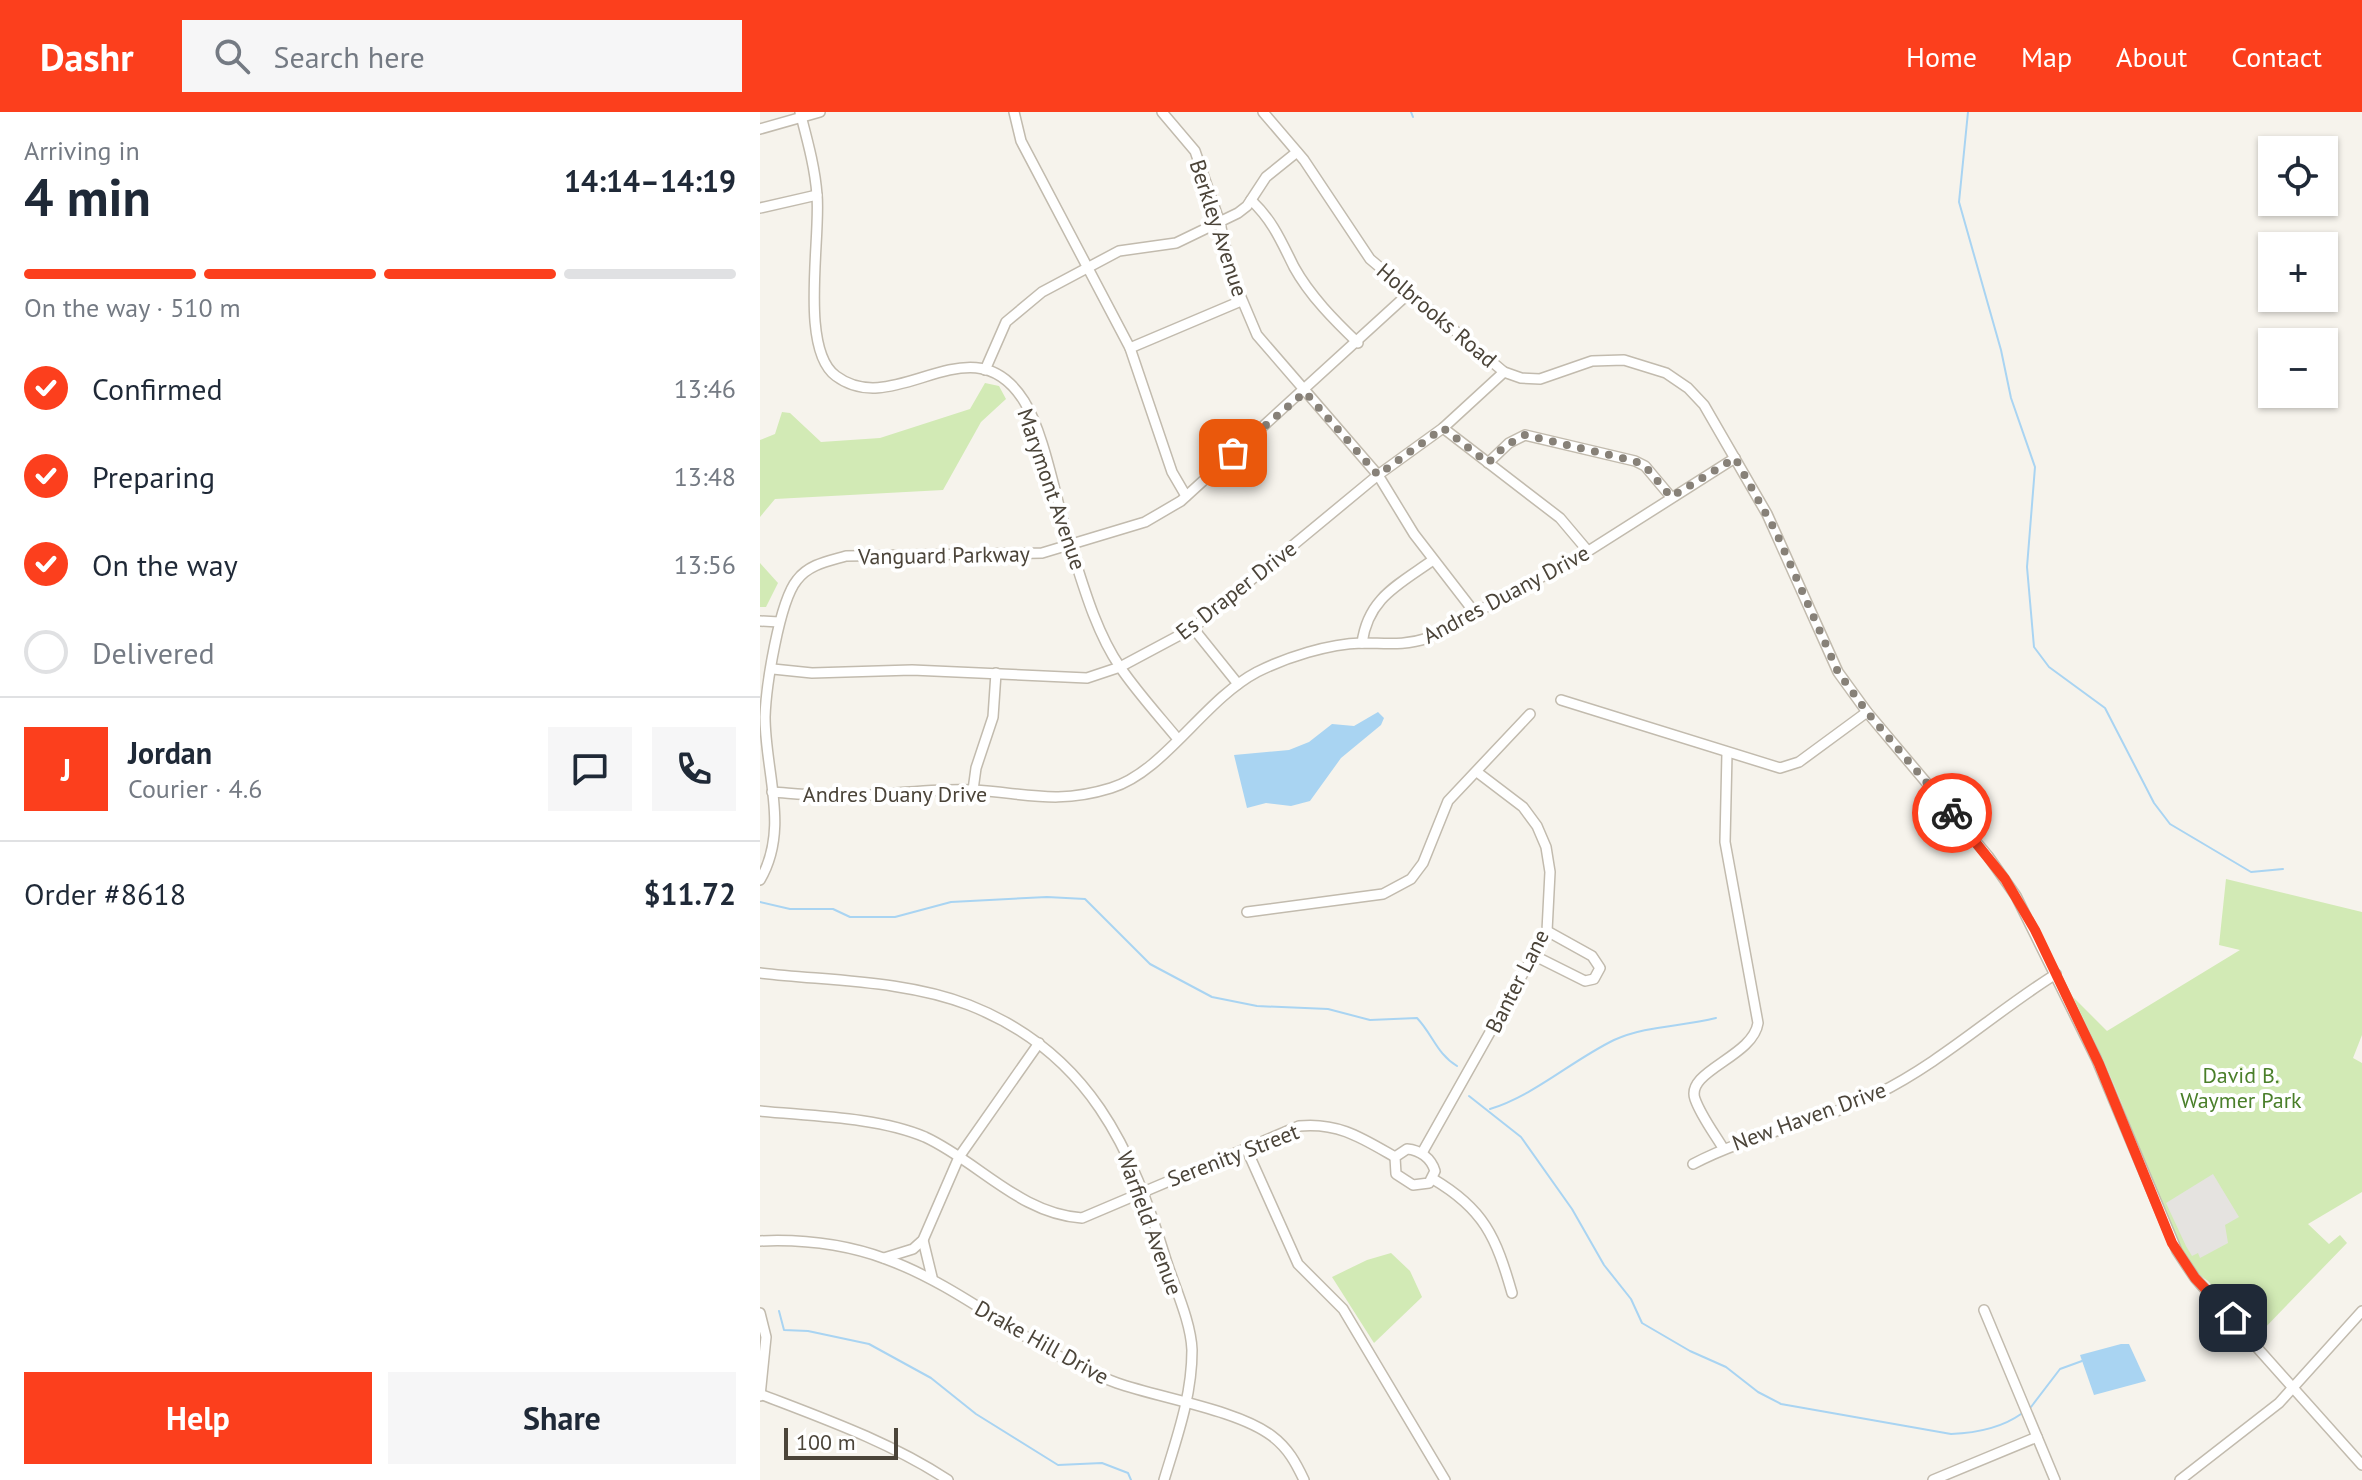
<!DOCTYPE html>
<meta charset="utf-8">
<style>
:root{--surface:#fff;--page:#f6f6f7;--text:#1f2937;--muted:#747a83;--line:#e0e1e3;--accent:#fc3f1d}
body{margin:0;font-family:"PT Sans",sans-serif;background:var(--page);color:var(--text);height:100vh;display:flex;flex-direction:column;font-size:30px;white-space:nowrap}
*{box-sizing:border-box;margin:0}
p{font-size:26px;color:var(--muted)}
.icon{flex:none;width:44px;height:44px;fill:none;stroke:currentColor;stroke-width:2;stroke-linecap:round;stroke-linejoin:round}
.map{position:relative;flex:1;overflow:hidden}
.sheet{display:flex;flex-direction:column;background:var(--surface);width:760px}
.sheet>*{flex:none}
.buttons{position:absolute;left:1498px;top:24px;display:grid;gap:16px}
.buttons a{display:grid;place-items:center;width:80px;height:80px;border-radius:0px;background:var(--surface);box-shadow:0 2px 6px #0004;font-size:40px}
.scale{position:absolute;left:24px;bottom:20px;width:114px;box-sizing:border-box;padding-left:8px;border:4px solid #4b4439;border-top:0;font-size:22px;line-height:28px;white-space:nowrap;color:#4b4439;-webkit-text-stroke:6px #fff;paint-order:stroke}
.pin{position:absolute;display:grid;place-items:center;width:68px;height:68px;color:#fff;margin:-34px;border-radius:16px;box-shadow:0 4px 12px #0006}
.courier{position:absolute;display:grid;place-items:center;width:80px;height:80px;margin:-40px;border:6px solid #fc3f1d;border-radius:50%;background:#fff;color:#222;box-shadow:0 2px 10px #0007}
.overview em{font-style:normal;font-weight:700}
.overview div{display:flex;flex-direction:column-reverse}
.overview{display:flex;align-items:center;justify-content:space-between;height:136px;padding:0 24px}
h1{font-size:52px;font-weight:700;line-height:60px}
.bar{display:grid;grid-template-columns:repeat(4,1fr);gap:12px 8px;align-content:center;height:96px;padding:0 24px}
.bar i{height:10px;border-radius:6px;background:var(--line)}
.bar .selected{background:var(--accent)}
.bar p{grid-column:span 4}
.line{display:flex;align-items:center;gap:20px;padding:0 24px;border-top:2px solid var(--line)}
.line div{flex:1}
.round{display:grid;place-items:center;flex:none;width:84px;height:84px;border-radius:0px;background:var(--page)}
ol{padding:0 24px;list-style:none}
li{display:flex;align-items:center;gap:24px;height:88px}
li p{margin-inline-start:auto}
li .icon{padding:8px;border-radius:50%;background:var(--accent);color:#fff;stroke-width:4}
li:last-child{color:var(--muted)}
li i{width:44px;height:44px;border:4px solid var(--line);border-radius:50%}
.action{display:flex;gap:16px;margin-top:auto;padding:16px 24px}
.action a{flex:1;height:92px;border-radius:0px;background:var(--accent);color:#fff;font-size:32px;font-weight:700;line-height:92px;text-align:center}
.action a+a{background:var(--page);color:var(--text)}
header{display:flex;align-items:center;gap:48px;box-sizing:border-box;height:112px;padding:0 40px;background:var(--accent);color:#fff}
header strong{font-size:38px}
nav{display:flex;gap:44px;margin-inline-start:auto;font-size:28px}
.search{width:560px;height:72px;background:var(--page);display:flex;align-items:center;gap:20px;box-sizing:border-box;padding:0 28px;border-radius:0px;color:var(--muted);font-size:30px}
main{display:flex;flex:1;min-height:0}
.map>svg:first-child{display:block}
.green{fill:#d2eab5}
.parking{fill:#e5e3e0}
.water{fill:#a9d4f2}
.lines{fill:none;stroke-linecap:round;stroke-linejoin:round}
.stream{stroke:#a9d4f2;stroke-width:2}
.minor-casing{stroke:#c2bbae;stroke-width:12}
.minor{stroke:#fff;stroke-width:9}
.done{stroke:#878178;stroke-width:8;stroke-dasharray:0 14.4}
.route{stroke:#fc3f1d;stroke-width:10}
.labels{text-anchor:middle;stroke-width:8;stroke-linejoin:round;paint-order:stroke}
.street-label{font-size:22px;fill:#4b4439;stroke:#fff}
.park-label{font-size:22px;fill:#4a7f2a;stroke:#fff}
</style>
<header>
<strong>Dashr</strong>
<div class="search"><svg class="icon" aria-label="search" viewBox="0 0 24 24"><circle cx="10" cy="10" r="6"/><path d="M15 15l6 6"/></svg>Search here</div>
<nav><a>Home</a><a>Map</a><a>About</a><a>Contact</a></nav>
</header>
<main>
<section class="sheet">
<div class="overview"><div><h1>4 min</h1><p>Arriving in</p></div><em>14:14–14:19</em></div>
<div class="bar"><i class="selected"></i><i class="selected"></i><i class="selected"></i><i></i><p>On the way · 510 m</p></div>
<ol>
<li><svg class="icon" aria-label="check" viewBox="0 0 24 24"><path d="M5 12l5 5 9-10"/></svg>Confirmed<p>13:46</p></li>
<li><svg class="icon" aria-label="check" viewBox="0 0 24 24"><path d="M5 12l5 5 9-10"/></svg>Preparing<p>13:48</p></li>
<li><svg class="icon" aria-label="check" viewBox="0 0 24 24"><path d="M5 12l5 5 9-10"/></svg>On the way<p>13:56</p></li>
<li><i></i>Delivered</li>
</ol>
<div class="line" style="height:144px"><b class="round" style="background:var(--accent);color:#fff">J</b><div><b>Jordan</b><p>Courier · 4.6</p></div><a class="round"><svg class="icon" aria-label="chat" viewBox="0 0 24 24"><path d="M4 5h16v11H9l-5 4z"/></svg></a><a class="round"><svg class="icon" aria-label="phone" viewBox="0 0 24 24"><path d="M5 4h4l2 5-3 2q2 4 5 5l2-3 5 2v4C11 20 4 13 5 4z"/></svg></a></div>
<div class="line" style="height:104px"><div>Order #8618</div><b>$11.72</b></div>
<div class="action"><a>Help</a><a>Share</a></div>
</section>
<div class="map">
<svg width="1602" height="1368" viewBox="0 0 1602 1368">
<rect width="100%" height="100%" fill="#f6f3ec"/>
<g class="green">
<polygon points="225,271 239,274 246,287 221,310 183,378 15,387 0,405 0,328 15,322 22,300 30,301 61,330 120,326 210,297"/>
<polygon points="0,451 18,471 6,495 0,495"/>
<path d="M1466,767L1602,800V923L1593,946L1602,951V1080L1548,1112L1569,1132L1580,1123L1587,1131L1497,1224L1448,1169C1414,1151 1376,1026 1360,987C1346,952 1329,919 1313,885L1347,919L1480,838L1459,833Z"/>
<polygon points="631,1141 650,1159 662,1185 614,1231 572,1165 607,1148"/>
</g>
<polygon class="parking" points="1453,1062 1479,1105 1465,1113 1468,1131 1440,1146 1438,1141 1432,1144 1426,1134 1406,1091"/>
<g class="water">
<polygon points="618,600 624,606 621,613 581,646 550,689 531,694 506,691 487,696 474,643 529,638 549,630 572,612 594,614"/>
<polygon points="1361,1232 1369,1232 1386,1269 1334,1283 1320,1243"/>
</g>
<g class="lines">
<g class="stream">
<polyline points="651,0 653,5"/>
<polyline points="1208,0 1199,90 1241,238 1251,286 1275,355 1267,455 1274,535 1289,555 1345,596 1394,691 1410,712 1491,760 1523,757"/>
<path d="M0,790L30,797H73L90,805H135L191,790L287,785L325,787L390,852L452,885L497,894L568,897L610,908L657,906C673,923 677,942 697,954"/>
<path d="M709,984L761,1025L812,1097L844,1153L871,1187L882,1211L930,1239L966,1255L998,1280L1021,1292L1191,1322C1215,1321 1240,1317 1261,1302"/>
<path d="M730,997C775,983 811,949 854,928C887,913 921,915 956,906"/>
<polyline points="19,1199 24,1218 48,1219 109,1232 171,1266 216,1302 298,1353 342,1351 368,1361 371,1368"/>
<polyline points="1271,1295 1300,1257 1322,1249"/>
</g>
<defs>
<g id="minor">
<path d="M40,0C47,27 55,55 57,83C61,126 39,237 76,264C136,309 212,206 264,289C286,324 296,392 310,432C323,473 336,520 360,555C377,580 398,603 417,626"/>
<polyline points="254,0 261,29 370,236 412,360 426,384"/>
<polyline points="402,0 435,39 460,111 472,164 497,223 618,363 654,422 715,501"/>
<polyline points="503,0 544,48 610,147 744,260 761,266 780,267 832,249 864,248 906,261 928,276 944,293 1007,402 1078,560 1107,600 1228,744 1256,784 1336,946 1417,1139 1435,1166 1602,1353"/>
<polyline points="0,17 60,0"/>
<path d="M491,88C513,109 521,129 534,155C550,184 575,209 598,231"/>
<polyline points="0,96 57,83"/>
<polyline points="370,236 481,189"/>
<polyline points="225,258 246,210 282,180 359,139 416,131 478,101 487,94 506,65 537,40"/>
<polyline points="683,316 800,406 827,438"/>
<polyline points="728,351 749,331 765,323 875,349 885,354 911,385"/>
<polyline points="0,509 19,510"/>
<polyline points="433,516 478,572"/>
<path d="M602,531C608,486 638,473 673,448"/>
<polyline points="13,557 52,561 152,558 327,566 360,555 433,516 618,363 683,316 744,260"/>
<polyline points="801,588 1020,656 1039,650 1107,600"/>
<polyline points="213,678 216,656 233,605 236,561"/>
<path d="M12,680C40,682 69,685 97,684C136,682 174,676 213,678C266,681 296,693 351,676C404,660 444,588 497,560C527,545 568,532 602,531C626,531 644,534 668,526L819,445L975,346"/>
<path d="M0,768C30,717 5,660 5,605C6,575 19,490 37,468C49,452 69,449 86,444L282,441L385,410L421,389L648,182"/>
<polyline points="487,800 623,782 651,767 663,751 688,689 770,602"/>
<polyline points="775,844 825,869 834,867 840,856 832,844 787,819"/>
<path d="M0,861C68,869 145,868 209,893C329,940 372,1036 407,1151C416,1178 431,1211 432,1238C432,1284 417,1325 404,1368"/>
<path d="M0,999C50,1004 118,1005 165,1025C219,1050 260,1102 322,1106L539,1014C578,1010 602,1026 635,1045"/>
<polyline points="486,1036 538,1152 583,1197 685,1368"/>
<path d="M963,1036C954,1021 941,1004 935,987C925,959 993,945 998,911L965,730L967,641"/>
<path d="M647,1037C660,1038 671,1046 675,1059L669,1071L653,1073L636,1062L635,1045Z"/>
<polyline points="662,1041 787,819 790,760 786,735 777,714 763,695 717,660"/>
<path d="M933,1052C992,1021 1058,1011 1117,982C1182,950 1235,900 1296,862"/>
<path d="M673,1067C724,1097 736,1125 752,1181"/>
<polyline points="163,1128 172,1165"/>
<path d="M0,1129C44,1127 85,1132 126,1147C208,1177 273,1241 357,1271C400,1286 478,1298 512,1324C528,1336 536,1351 544,1368"/>
<polyline points="124,1146 153,1137 163,1128 199,1045 279,931"/>
<polyline points="1224,1198 1295,1368"/>
<polyline points="0,1201 6,1225 0,1284"/>
<path d="M0,1282C65,1307 130,1330 188,1368"/>
<polyline points="1173,1368 1277,1325"/>
<polyline points="1420,1368 1519,1291 1602,1199"/>
</g>
</defs>
<use href="#minor" class="minor-casing"/>
<use href="#minor" class="minor"/>
</g>
<g class="lines">
<polyline class="done" points="473,341 545,280 618,363 683,316 728,351 745,334 765,323 875,349 885,354 911,385 975,346 1016,420 1078,560 1107,600 1192,701"/>
<polyline class="route" points="1192,701 1245,767 1275,818 1339,952 1412,1131 1435,1166 1473,1206"/>
</g>
<g class="labels">
<g class="street-label">
<text transform="translate(459 116) rotate(72)" y="8">Berkley Avenue</text>
<text transform="translate(677 203) rotate(40)" y="8">Holbrooks Road</text>
<text transform="translate(292 377) rotate(71)" y="8">Marymont Avenue</text>
<text transform="translate(184 443) rotate(-1)" y="8">Vanguard Parkway</text>
<text transform="translate(476 478) rotate(-38)" y="8">Es Draper Drive</text>
<text transform="translate(746 482) rotate(-28)" y="8">Andres Duany Drive</text>
<text x="135" y="690">Andres Duany Drive</text>
<text transform="translate(757 869) rotate(-63)" y="8">Banter Lane</text>
<text transform="translate(1049 1004) rotate(-20)" y="8">New Haven Drive</text>
<text transform="translate(473 1043) rotate(-21)" y="8">Serenity Street</text>
<text transform="translate(390 1111) rotate(70)" y="8">Warfield Avenue</text>
<text transform="translate(282 1230) rotate(29)" y="8">Drake Hill Drive</text>
</g>
<g class="park-label">
<text x="1481" y="971">David B.<tspan x="1481" dy="25">Waymer Park</tspan></text>
</g>
</g>
</svg>
<div class="buttons">
<a><svg class="icon" aria-label="locate" viewBox="0 0 24 24"><circle cx="12" cy="12" r="6"/><path d="M12 2v4M12 18v4M2 12h4M18 12h4"/></svg></a>
<a>+</a>
<a>−</a>
</div>
<div class="scale">100 m</div>
<div class="pin" style="left:473px;top:341px;background:#ea580c"><svg class="icon" aria-label="bag" viewBox="0 0 24 24"><path d="M5 8h14l-1 12H6zM9 8a3 3 0 0 1 6 0"/></svg></div>
<div class="pin" style="left:1473px;top:1206px;background:#1f2937"><svg class="icon" aria-label="home" viewBox="0 0 24 24"><path d="M3 11l9-7 9 7M6 9v11h12V9"/></svg></div>
<div class="courier" style="left:1192px;top:701px"><svg class="icon" aria-label="bike" viewBox="0 0 24 24"><circle cx="6" cy="16" r="4"/><circle cx="18" cy="16" r="4"/><path d="M6 16l4-8h5l3 8M10 8l3 8H6M13 5h3"/></svg></div>
</div>
</main>
